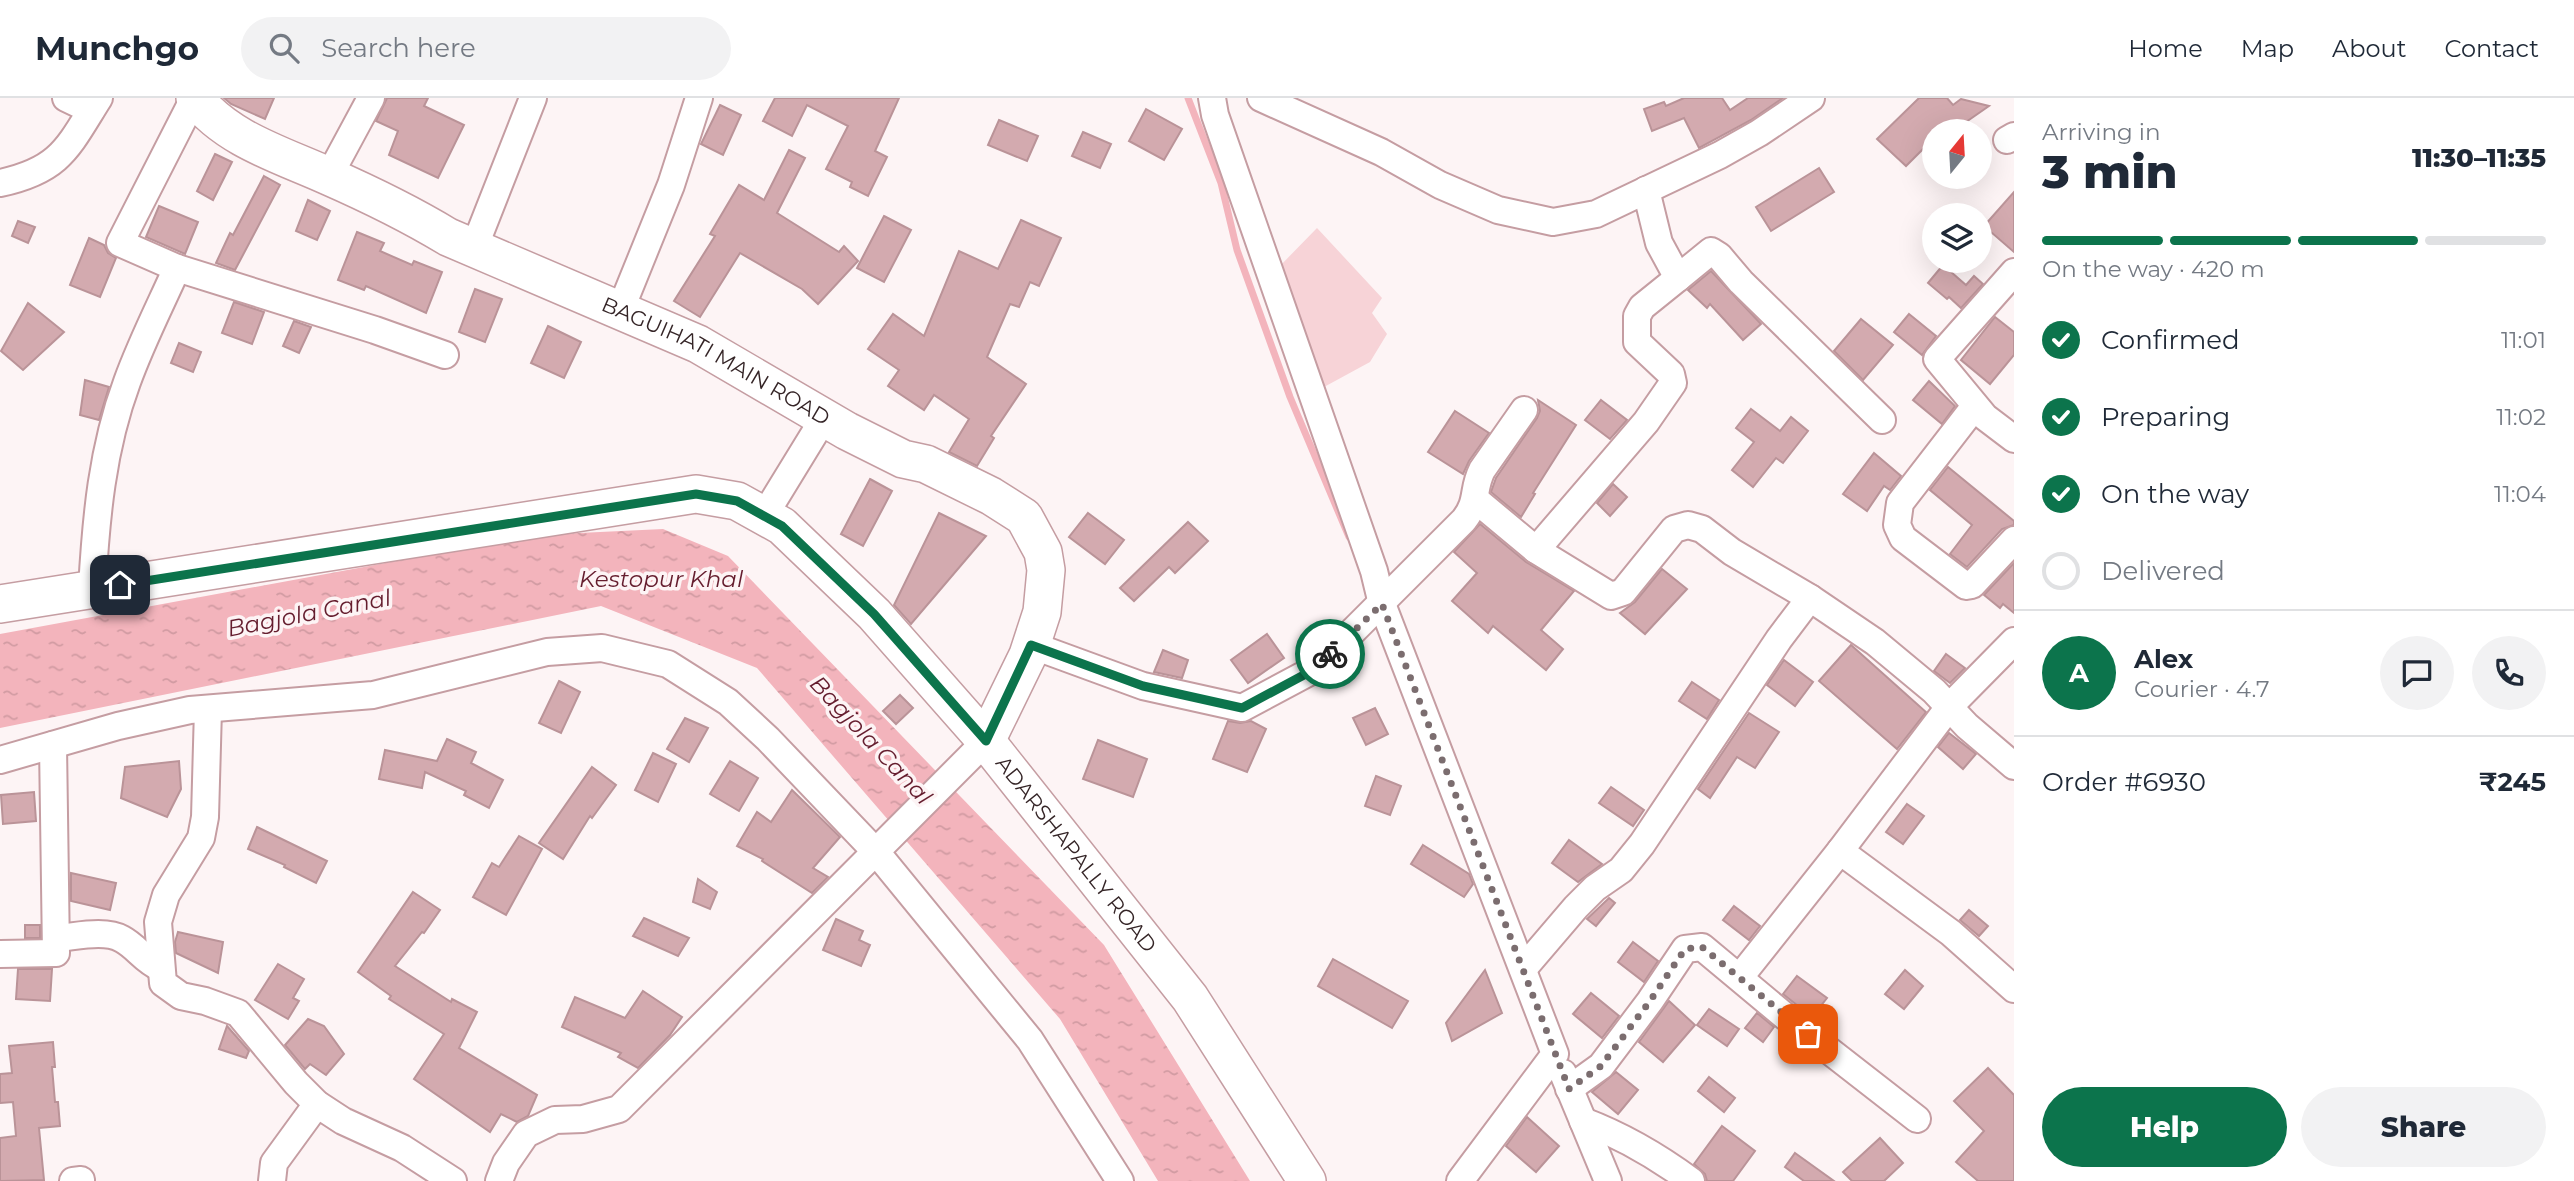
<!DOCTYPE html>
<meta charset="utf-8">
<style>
:root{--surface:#fff;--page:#f2f2f3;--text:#1f2937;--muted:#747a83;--line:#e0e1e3;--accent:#0c744c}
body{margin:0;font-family:Montserrat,sans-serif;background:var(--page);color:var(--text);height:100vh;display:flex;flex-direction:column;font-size:26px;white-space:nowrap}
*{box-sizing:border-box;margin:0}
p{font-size:23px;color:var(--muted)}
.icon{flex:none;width:38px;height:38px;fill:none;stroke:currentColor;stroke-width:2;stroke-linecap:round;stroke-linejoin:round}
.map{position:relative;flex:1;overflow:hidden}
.panel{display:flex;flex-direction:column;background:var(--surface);width:560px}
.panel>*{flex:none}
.needle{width:46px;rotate:18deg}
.buttons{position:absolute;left:1922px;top:21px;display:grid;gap:14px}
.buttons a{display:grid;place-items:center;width:70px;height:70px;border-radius:50%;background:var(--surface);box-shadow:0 7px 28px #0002;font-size:35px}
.pin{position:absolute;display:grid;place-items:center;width:60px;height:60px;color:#fff;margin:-30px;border-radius:14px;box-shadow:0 4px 10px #0006}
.courier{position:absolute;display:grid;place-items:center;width:70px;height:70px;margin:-35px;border:5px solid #0c744c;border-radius:50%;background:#fff;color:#222;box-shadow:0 2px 9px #0007}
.summary em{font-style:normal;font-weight:800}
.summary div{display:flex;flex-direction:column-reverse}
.summary{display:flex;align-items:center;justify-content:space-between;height:119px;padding:0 28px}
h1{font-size:46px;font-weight:800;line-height:52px}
.bar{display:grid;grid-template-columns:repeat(4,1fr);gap:10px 7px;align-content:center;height:84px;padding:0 28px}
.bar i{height:9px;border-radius:5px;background:var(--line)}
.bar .on{background:var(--accent)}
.bar p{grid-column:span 4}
.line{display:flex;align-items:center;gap:18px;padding:0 28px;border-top:2px solid var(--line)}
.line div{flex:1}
.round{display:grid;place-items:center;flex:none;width:74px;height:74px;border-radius:37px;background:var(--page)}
ol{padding:0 28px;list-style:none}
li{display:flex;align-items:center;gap:21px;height:77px}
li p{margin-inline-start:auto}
li .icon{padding:7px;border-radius:50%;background:var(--accent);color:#fff;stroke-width:4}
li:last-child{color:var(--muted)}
li i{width:38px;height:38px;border:4px solid var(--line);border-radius:50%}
.action{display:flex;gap:14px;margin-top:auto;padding:14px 28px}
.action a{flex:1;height:80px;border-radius:42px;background:var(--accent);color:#fff;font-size:28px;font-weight:800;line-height:80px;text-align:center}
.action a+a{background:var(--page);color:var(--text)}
header{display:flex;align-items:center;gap:42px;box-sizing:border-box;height:98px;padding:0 35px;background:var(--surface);border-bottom:2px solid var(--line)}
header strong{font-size:33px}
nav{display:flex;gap:38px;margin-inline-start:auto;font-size:24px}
.search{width:490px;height:63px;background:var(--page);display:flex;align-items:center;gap:18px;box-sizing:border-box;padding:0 24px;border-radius:38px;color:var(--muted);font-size:26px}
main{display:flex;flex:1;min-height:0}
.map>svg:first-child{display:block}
.park{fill:#f7d3d7}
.water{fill:url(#water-ripples)}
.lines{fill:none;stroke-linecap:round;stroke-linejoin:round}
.stream{stroke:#f3b4bc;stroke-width:7}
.building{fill:#d3aaaf;stroke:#ba9398;stroke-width:2}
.street-casing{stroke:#c59da2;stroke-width:30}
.secondary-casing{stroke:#c59da2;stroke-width:40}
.street{stroke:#fff;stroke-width:26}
.secondary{stroke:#fff;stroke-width:37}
.done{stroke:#7b6d6f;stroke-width:7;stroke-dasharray:0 12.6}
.route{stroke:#0c744c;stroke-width:9}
.labels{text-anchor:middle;stroke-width:7;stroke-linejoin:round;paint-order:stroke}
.street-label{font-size:21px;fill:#352527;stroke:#fdf4f5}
.water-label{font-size:23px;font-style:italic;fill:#651d2e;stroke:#fdf4f5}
</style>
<header>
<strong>Munchgo</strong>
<div class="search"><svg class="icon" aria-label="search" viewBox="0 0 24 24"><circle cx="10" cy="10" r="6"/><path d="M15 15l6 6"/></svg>Search here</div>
<nav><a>Home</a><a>Map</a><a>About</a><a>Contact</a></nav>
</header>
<main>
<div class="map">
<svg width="2014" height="1083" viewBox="0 0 2014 1083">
<defs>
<pattern id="water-ripples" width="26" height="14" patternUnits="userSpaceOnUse" patternTransform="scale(1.75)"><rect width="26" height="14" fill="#f3b4bc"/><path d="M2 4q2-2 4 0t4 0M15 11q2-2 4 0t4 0" fill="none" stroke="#d19ba2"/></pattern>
</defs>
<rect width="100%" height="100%" fill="#fdf4f5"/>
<polygon class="park" points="1317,130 1382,200 1372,215 1387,236 1370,264 1324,289 1279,169"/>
<polygon class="water" points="663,431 728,458 1104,847 1250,1083 1158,1083 1060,921 757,570 601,508 0,630 0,536 537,437"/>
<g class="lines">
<polyline class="stream" points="1188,0 1221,85 1237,152 1290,299 1349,439"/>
</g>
<g class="building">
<polygon points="224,0 274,0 265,21 231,6"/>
<polygon points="387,0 428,0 424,8 464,27 438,80 389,57 398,33 376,23"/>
<polygon points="775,0 899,0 875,53 887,59 868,98 850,89 852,84 826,71 848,28 807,7 792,38 763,23"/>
<polygon points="1684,0 1722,0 1730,12 1748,0 1783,0 1751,22 1699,50 1684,20 1652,33 1644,11 1664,4 1666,8"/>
<polygon points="1919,0 1947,0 1953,7 1961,1 1989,8 1953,33 1934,33 1934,40 1906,68 1877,41"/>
<polygon points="720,7 741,17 723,57 701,46"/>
<polygon points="1146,11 1182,31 1164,62 1129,43"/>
<polygon points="999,22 1038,38 1027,63 988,47"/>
<polygon points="1083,34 1111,46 1100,70 1072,58"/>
<polygon points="789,52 805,60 777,115 839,154 844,148 858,163 818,206 802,191 740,155 700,219 674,203 715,138 710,136 739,87 764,102"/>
<polygon points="215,56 232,64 213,102 197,93"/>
<polygon points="1819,70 1834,94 1771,133 1756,109"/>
<polygon points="264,78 280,87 235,172 216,165 230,135 233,137"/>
<polygon points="2014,94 2014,154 1984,128"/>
<polygon points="308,102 330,113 317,142 296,133"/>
<polygon points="159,108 198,124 185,156 146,139"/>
<polygon points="884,118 911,132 884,184 857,170"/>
<polygon points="1021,122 1061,140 1039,188 1030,184 1019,209 1010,206 987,259 1026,286 991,338 994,340 977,368 949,354 969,321 934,297 924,312 888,288 899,272 868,251 893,216 924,238 959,153 998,171"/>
<polygon points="18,123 35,129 28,145 12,138"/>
<polygon points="357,134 384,145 380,153 412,167 414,163 442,174 426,215 366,188 364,192 338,182"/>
<polygon points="89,140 104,147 108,155 116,160 100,199 70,187"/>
<polygon points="1943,167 1966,187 1974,178 1983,186 1961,210 1949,199 1947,201 1928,185"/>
<polygon points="1711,173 1761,226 1743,242 1710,206 1707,210 1688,192"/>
<polygon points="475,191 502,201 485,244 459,234"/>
<polygon points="234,204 264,214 252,246 222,235"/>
<polygon points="28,205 64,234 23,272 1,253"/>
<polygon points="1909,216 1936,238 1922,257 1894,234"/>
<polygon points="1995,219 2014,234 2014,257 1990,286 1961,262"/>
<polygon points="1861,221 1893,247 1863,282 1834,253"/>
<polygon points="294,223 311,229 299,255 283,248"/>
<polygon points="548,228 581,244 564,280 531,265"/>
<polygon points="179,245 201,254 193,274 171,265"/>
<polygon points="85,282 109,289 99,322 80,317"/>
<polygon points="1929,283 1955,308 1942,326 1913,302"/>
<polygon points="1538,302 1576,327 1533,395 1535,396 1521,419 1491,394 1496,380 1537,320 1540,313"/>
<polygon points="1601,302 1627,322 1610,341 1585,322"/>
<polygon points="1751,311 1780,333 1791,319 1808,333 1783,365 1776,360 1753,389 1732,372 1754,344 1736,330"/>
<polygon points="1455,313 1489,335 1469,363 1463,376 1428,354"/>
<polygon points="1874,355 1901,378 1890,392 1884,388 1867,413 1843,396"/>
<polygon points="1948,369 2014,423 2014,427 2002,431 1967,469 1950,456 1972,427 1930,392"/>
<polygon points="870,381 892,393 863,448 841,436"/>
<polygon points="1613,386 1627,399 1610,418 1597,405"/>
<polygon points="939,415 986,438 911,526 894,507"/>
<polygon points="1088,415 1124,442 1105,466 1069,439"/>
<polygon points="1188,424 1208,443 1175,475 1169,469 1134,503 1120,490"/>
<polygon points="1480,426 1526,464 1574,493 1541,532 1563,551 1546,572 1493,528 1488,535 1452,503 1477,475 1454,454"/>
<polygon points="2014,465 2014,515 2003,506 2000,510 1984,497"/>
<polygon points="1662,471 1687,491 1645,536 1620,515 1635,504"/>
<polygon points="1267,536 1284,560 1248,585 1231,562"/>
<polygon points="1851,547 1926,614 1897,651 1819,583"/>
<polygon points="1163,552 1188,562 1182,580 1154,574"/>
<polygon points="1946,556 1965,570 1950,585 1934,573"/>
<polygon points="1784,562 1813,584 1795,608 1767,587"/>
<polygon points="559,583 580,594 561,635 539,625"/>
<polygon points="1692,584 1719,602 1707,621 1679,603"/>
<polygon points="900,597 913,610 896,626 883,613"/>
<polygon points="1375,610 1388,636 1366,647 1353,620"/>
<polygon points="1749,615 1779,634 1755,670 1737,659 1710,700 1698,691"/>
<polygon points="685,620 708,630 689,664 667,651"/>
<polygon points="1228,623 1240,625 1251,623 1266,631 1247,674 1213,661"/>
<polygon points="1949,635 1976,656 1963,671 1938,649"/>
<polygon points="447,641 476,654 471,665 503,682 489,710 464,697 466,693 425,674 422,690 379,681 385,652 437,663"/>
<polygon points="1098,642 1147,661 1133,699 1083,681"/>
<polygon points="653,655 676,666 658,704 635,692"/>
<polygon points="179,663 181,691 167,719 121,700 125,669"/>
<polygon points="730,663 758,680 739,713 710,696"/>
<polygon points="592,669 616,687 592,720 590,718 563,761 539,745"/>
<polygon points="1376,678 1401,688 1390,717 1365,708"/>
<polygon points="1611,689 1644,712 1633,728 1599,705"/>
<polygon points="792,692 840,739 813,770 828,779 812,795 762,763 763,761 737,748 757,714 771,724"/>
<polygon points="34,694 36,723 3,726 1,697"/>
<polygon points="1907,706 1924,718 1903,746 1886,734"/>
<polygon points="257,729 327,763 316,785 284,769 285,767 248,751"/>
<polygon points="519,738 542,751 506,817 473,799 492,765 499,769"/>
<polygon points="1569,742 1602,766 1578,784 1552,765"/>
<polygon points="1423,747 1469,776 1473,786 1464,799 1411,766"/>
<polygon points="71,775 116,785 110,812 71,803"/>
<polygon points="698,781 717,794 710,811 693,804"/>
<polygon points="413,794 440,812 424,835 422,834 395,868 451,904 452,901 477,914 459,950 537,997 528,1018 517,1024 501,1016 490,1034 414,981 444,936 389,901 391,898 358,874"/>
<polygon points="1609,800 1615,805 1596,828 1587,821"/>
<polygon points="1734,808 1760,828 1749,842 1723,822"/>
<polygon points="1969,812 1988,828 1979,838 1960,822"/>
<polygon points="644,820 689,840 678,858 633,838"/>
<polygon points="836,821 863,833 859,842 870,847 861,868 823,852"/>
<rect x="25" y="827" width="15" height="13"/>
<polygon points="178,834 223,844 218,875 176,855 175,844"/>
<polygon points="1633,844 1658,863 1644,884 1618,864"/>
<polygon points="1333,861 1408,903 1392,930 1318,888"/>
<polygon points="278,866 304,881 293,900 299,903 288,921 255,902"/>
<polygon points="18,871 52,871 50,903 16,901"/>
<polygon points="1485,872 1502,915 1452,943 1446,925"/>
<polygon points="1905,872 1923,888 1904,911 1885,896"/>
<polygon points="1797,878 1827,900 1812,919 1783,896"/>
<polygon points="643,893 682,919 670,937 638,970 618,959 621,955 562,929 575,899 625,920"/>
<polygon points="1591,895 1619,918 1602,940 1573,916"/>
<polygon points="1669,903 1695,927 1663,964 1639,944"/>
<polygon points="1709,911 1739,931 1727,948 1697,927"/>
<polygon points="1757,915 1774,929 1763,944 1745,930"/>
<polygon points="308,921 324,928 344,956 326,977 310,966 305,971 285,947"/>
<polygon points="227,928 249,953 246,960 219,951"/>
<polygon points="53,944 55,969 52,969 55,1004 58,1004 60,1028 39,1030 44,1082 0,1083 0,1040 16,1038 13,1004 0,1005 0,976 12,975 9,948"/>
<polygon points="1988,970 2014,997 2014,1083 1978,1083 1956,1064 1984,1033 1954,1003"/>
<polygon points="1616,974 1638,992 1618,1016 1592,994"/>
<polygon points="1709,979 1735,1000 1724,1014 1698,993"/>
<polygon points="1527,1019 1559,1048 1536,1074 1506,1048"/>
<polygon points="1722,1028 1755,1053 1733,1083 1707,1083 1705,1076 1694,1066"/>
<polygon points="1880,1040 1903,1065 1884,1083 1852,1083 1843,1074"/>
<polygon points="1795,1055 1834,1083 1804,1083 1785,1069"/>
</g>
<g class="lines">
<defs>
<g id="street">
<polyline points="66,0 91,12"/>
<polyline points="1212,0 1215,17 1374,473 1382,506 1555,956 1460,1083"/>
<polyline points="1261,0 1381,54 1440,87 1498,112 1553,124 1596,116 1720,57 1759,35 1811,0"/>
<polyline points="2007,42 2014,38"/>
<polyline points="329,78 371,0"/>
<path d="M0,85C61,72 68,49 99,0"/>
<polyline points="1646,92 1659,145 1678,180 1711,153 1719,158 1741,184 1882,322"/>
<polyline points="474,150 533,0"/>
<polyline points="177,170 375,232 445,257"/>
<polyline points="2014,174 1937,261 1985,319 2014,341"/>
<polyline points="620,213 671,87 699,0"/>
<polyline points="1975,308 1900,405 1897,427 1903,440 1966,488 1972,487 2014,442"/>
<polyline points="1476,402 1536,452 1611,498 1623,494 1674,431 1688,427 1702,431 1732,454 1810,500"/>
<polyline points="764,418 824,320"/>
<polyline points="1536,452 1646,324 1673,285 1671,276 1637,244 1637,218 1642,209 1678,180"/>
<path d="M92,491C96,420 102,351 127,284C141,245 160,208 177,170L120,145L194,0"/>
<polyline points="2014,543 1949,609 1840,753 1951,835 2014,891"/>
<path d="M1031,547L1143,588L1242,610L1315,571L1464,422C1479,403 1472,392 1482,372L1524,312"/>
<polyline points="208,611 205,719 201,740 166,797 158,824 163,885 181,898 205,903 238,915 296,985 317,1006 343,1023 402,1050 453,1083"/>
<polyline points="0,662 118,628 190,612 373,597 547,554 602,550 668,566 728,604 768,641 877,755 1030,942 1120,1083"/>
<path d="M56,840C74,839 105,831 122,841C137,849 143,862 161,870"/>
<polyline points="0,856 56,855 53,647"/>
<polyline points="1523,871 1576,809 1595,790 1621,772 1642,746 1779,541 1810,500 1875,544 1934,593 1967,628 2014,668"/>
<polyline points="1740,879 1840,753"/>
<polyline points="1563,975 1608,1083"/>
<polyline points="1569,991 1601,968 1650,903 1685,851 1702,849 1786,919 1917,1021"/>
<path d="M1583,1023C1623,1038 1657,1058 1691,1083"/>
<polyline points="73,1083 81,1082"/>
<polyline points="272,1083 274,1065 317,1006"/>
<polyline points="499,1083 506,1065 526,1036 555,1022 583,1021 619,1011 986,643"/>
</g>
<g id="secondary">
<path id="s1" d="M195,0C228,42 282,57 328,78C369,96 410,116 448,139L698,246L847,333L903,361L926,366L991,398L1024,419L1043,454L1046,472L1042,514L1028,557L986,643"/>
<path id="s2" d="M0,506L696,396L737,403L782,428L874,516L986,643L1190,900L1307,1083"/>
</g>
</defs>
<use href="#street" class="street-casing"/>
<use href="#secondary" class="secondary-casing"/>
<use href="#street" class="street"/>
<use href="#secondary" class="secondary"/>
</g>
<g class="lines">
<polyline class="done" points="1330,556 1382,506 1569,991 1601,968 1650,903 1685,851 1702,849 1808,936"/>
<polyline class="route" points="120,487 696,396 737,403 782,428 874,516 986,643 1031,547 1143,588 1242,610 1315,571 1330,556"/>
</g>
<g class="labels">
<g class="street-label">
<text dy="7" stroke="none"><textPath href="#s1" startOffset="586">BAGUIHATI MAIN ROAD</textPath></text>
<text dy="7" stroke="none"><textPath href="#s2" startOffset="1239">ADARSHAPALLY ROAD</textPath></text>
</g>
<g class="water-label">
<text x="661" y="489">Kestopur Khal</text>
<text transform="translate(309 515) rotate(-11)" y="8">Bagjola Canal</text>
<text transform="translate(871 642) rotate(47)" y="8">Bagjola Canal</text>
</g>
</g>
</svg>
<div class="buttons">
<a><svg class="needle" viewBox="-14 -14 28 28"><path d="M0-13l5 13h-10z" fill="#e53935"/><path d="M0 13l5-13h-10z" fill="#747a83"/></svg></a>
<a><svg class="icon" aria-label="layers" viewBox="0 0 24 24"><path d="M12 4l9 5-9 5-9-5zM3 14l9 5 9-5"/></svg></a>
</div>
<div class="pin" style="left:1808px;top:936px;background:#ea580c"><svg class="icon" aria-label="bag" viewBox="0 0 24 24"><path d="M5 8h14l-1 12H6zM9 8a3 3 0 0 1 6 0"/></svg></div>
<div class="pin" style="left:120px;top:487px;background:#1f2937"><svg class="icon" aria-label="home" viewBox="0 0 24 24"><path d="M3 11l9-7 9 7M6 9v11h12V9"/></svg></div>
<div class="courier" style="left:1330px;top:556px"><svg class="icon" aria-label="bike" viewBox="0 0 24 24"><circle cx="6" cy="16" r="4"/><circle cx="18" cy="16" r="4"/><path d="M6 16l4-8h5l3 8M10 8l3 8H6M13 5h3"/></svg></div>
</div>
<section class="panel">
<div class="summary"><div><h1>3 min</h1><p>Arriving in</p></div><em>11:30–11:35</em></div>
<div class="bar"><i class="on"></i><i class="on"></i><i class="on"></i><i></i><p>On the way · 420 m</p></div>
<ol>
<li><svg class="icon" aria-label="check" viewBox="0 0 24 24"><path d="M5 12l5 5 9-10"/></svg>Confirmed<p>11:01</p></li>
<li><svg class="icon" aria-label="check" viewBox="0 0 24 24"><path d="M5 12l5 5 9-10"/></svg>Preparing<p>11:02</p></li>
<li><svg class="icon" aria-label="check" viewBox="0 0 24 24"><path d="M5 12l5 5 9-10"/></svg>On the way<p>11:04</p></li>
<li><i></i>Delivered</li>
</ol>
<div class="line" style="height:126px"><b class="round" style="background:var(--accent);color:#fff">A</b><div><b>Alex</b><p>Courier · 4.7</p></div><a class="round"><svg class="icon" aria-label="chat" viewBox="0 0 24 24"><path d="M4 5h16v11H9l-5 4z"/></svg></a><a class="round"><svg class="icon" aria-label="phone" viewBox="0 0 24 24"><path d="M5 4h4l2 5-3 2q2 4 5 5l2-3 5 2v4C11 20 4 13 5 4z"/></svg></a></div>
<div class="line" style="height:91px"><div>Order #6930</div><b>₹245</b></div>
<div class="action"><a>Help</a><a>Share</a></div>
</section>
</main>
